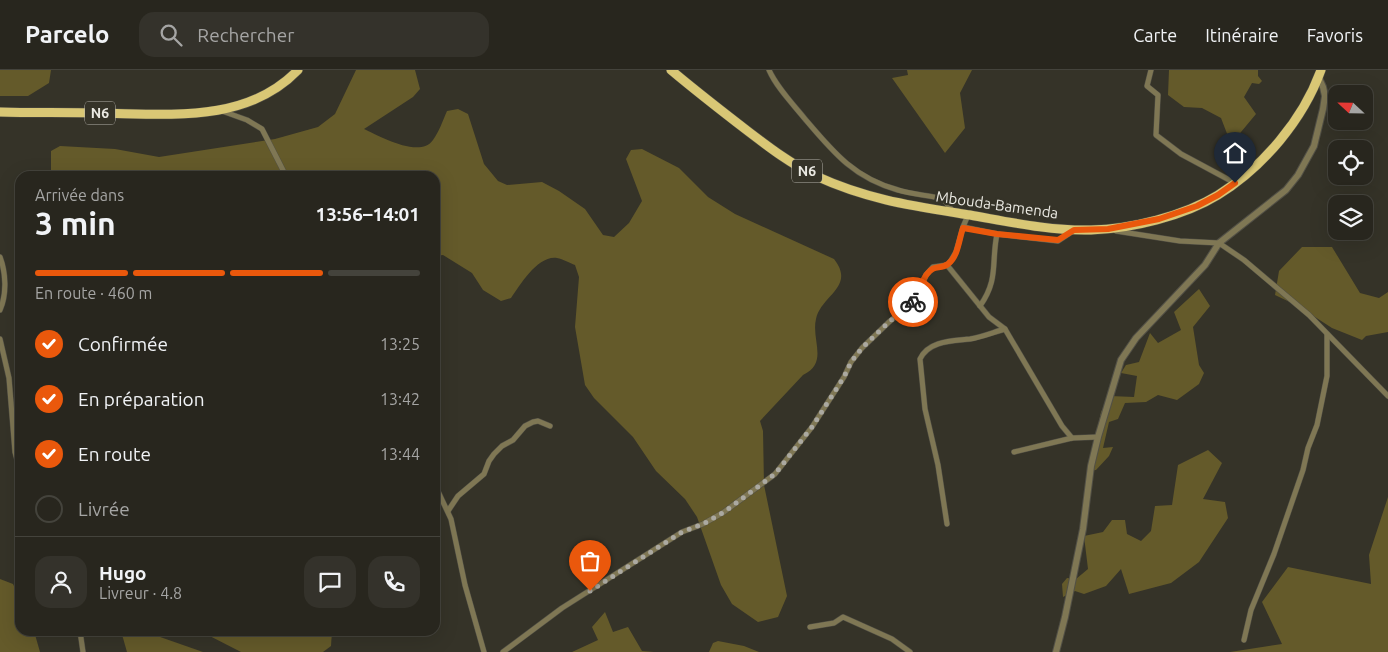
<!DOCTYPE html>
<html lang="fr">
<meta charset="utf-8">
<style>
:root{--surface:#28261e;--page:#34322b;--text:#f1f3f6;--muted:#a5a5a4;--line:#44433c;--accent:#ea580c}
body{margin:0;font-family:Ubuntu,sans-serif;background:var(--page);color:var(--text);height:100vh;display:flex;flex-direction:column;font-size:19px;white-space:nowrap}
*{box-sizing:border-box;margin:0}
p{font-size:16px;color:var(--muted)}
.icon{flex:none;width:28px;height:28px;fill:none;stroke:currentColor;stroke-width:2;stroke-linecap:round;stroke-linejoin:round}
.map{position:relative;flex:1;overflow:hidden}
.side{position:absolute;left:15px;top:101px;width:425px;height:465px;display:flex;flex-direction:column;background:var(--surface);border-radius:15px;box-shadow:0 5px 20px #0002,0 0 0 1px var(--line)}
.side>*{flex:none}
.needle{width:32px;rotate:292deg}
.buttons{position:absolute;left:1328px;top:15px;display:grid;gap:10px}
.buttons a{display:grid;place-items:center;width:45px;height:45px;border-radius:10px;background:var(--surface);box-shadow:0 5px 20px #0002,0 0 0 1px var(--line);font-size:25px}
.pin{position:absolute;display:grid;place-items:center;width:42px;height:42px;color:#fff;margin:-51px -21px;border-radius:50% 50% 50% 0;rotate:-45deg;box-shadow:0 0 5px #0007}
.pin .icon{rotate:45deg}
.courier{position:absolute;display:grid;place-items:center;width:50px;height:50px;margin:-25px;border:4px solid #ea580c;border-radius:50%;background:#fff;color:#222;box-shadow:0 1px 6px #0007}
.overview em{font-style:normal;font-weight:600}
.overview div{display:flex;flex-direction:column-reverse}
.overview{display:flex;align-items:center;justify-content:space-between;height:85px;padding:0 20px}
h1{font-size:32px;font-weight:600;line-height:38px}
.bar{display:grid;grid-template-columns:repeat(4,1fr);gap:8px 5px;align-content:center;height:60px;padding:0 20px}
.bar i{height:6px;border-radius:4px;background:var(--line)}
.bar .selected{background:var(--accent)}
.bar p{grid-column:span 4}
.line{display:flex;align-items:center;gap:12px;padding:0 20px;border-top:1px solid var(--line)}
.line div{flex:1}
.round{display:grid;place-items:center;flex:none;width:52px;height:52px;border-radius:15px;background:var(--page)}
ol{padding:0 20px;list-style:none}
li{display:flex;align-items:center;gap:15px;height:55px}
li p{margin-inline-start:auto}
li .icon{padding:5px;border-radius:50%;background:var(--accent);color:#fff;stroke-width:4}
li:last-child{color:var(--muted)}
li i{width:28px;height:28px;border:2px solid var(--line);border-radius:50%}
header{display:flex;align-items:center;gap:30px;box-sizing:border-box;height:70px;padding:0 25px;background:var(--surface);border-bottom:1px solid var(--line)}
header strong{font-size:24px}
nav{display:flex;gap:28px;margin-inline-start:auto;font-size:18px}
.search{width:350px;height:45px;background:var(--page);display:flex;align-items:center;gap:12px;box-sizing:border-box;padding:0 18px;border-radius:15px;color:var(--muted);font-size:19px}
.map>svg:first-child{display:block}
.green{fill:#645a2a}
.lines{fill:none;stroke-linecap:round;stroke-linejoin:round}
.minor-casing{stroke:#525046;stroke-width:6}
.tertiary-casing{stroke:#525046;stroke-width:8}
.trunk-casing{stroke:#525046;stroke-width:10}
.minor{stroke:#7f7754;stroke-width:5}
.tertiary{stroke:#7f7754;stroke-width:6}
.trunk{stroke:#d9c775;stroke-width:9}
.done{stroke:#aba9a1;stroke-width:5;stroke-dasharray:0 9}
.route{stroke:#ea580c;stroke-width:6}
.labels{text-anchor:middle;stroke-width:4.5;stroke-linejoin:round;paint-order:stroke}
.shield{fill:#353328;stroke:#b4b2aa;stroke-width:1}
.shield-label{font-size:14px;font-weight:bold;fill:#eae9e2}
.street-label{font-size:15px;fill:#eae9e2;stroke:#353328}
</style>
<header>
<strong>Parcelo</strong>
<div class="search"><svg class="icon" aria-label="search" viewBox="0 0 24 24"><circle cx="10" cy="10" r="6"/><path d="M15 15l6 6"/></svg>Rechercher</div>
<nav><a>Carte</a><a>Itinéraire</a><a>Favoris</a></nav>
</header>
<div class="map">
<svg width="1388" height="582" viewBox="0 0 1388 582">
<rect width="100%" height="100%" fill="#353328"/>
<g class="green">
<polygon points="0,0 51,0 49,13 28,26 0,26"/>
<path d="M356,0H415L420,19L413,27L364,59C379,66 420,89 433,70C439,62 443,50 447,41L458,39L468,44L484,94L498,111L507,115L542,112L559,121L585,139L603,165L614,167L629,153L642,131L626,89L631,80L642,79L679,98L708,127L735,144L834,189C856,217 821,225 816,249C811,270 829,293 803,305L760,351L763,361L764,415L787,526L778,547L758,552L732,534L721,515L697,447L685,429L656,401L633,367L594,328L585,315L575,257L579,207L575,195C570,193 563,189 557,188C538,185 520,215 511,228L501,231L483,220L472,203L443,185L435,186V106H51V81L60,76L115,79L159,87L275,69L318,57L335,44Z"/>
<polygon points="907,0 972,0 960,23 965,58 945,83 892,8 908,5"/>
<polygon points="1169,0 1258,0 1258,6 1262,11 1259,14 1252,13 1244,27 1256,44 1231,74 1221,48 1202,38 1184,37 1168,25"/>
<polygon points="1302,177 1332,177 1360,223 1379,228 1388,222 1388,262 1366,266 1362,270 1332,258 1298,236 1275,225 1279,201"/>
<polygon points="1199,219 1210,236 1193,257 1199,295 1204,303 1199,314 1177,330 1158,325 1146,332 1125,333 1118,349 1109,352 1103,378 1113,377 1109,386 1096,400 1089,401 1101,342 1110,326 1134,327 1137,306 1121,303 1126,295 1139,292 1150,263 1158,273 1181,260 1174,242"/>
<polygon points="1208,380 1222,393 1203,429 1225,432 1228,448 1199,492 1171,513 1129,524 1121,499 1106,516 1084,524 1075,521 1063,527 1062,514 1067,508 1076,509 1088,499 1084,466 1103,462 1112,450 1125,450 1127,464 1141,471 1151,461 1155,436 1172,435 1178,395"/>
<polygon points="1388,427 1388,582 1230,582 1282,574 1262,532 1288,497 1371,514 1369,485"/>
<polygon points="0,509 13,514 20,529 20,561 34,561 40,582 0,582"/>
<polygon points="605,542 613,562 628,557 642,581 654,582 572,582 598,570 592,557"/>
<polygon points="121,561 143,561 203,582 127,582"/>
<polygon points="200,561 332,561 331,576 323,582 241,582"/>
<polygon points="718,571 744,576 759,582 709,582 713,573"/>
</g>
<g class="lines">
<defs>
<g id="minor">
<path d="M769,0C777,18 793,34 805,49C833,82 854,108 898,120C911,124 925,125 939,128L945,131L954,143"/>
<polyline points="1151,0 1147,16 1158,25 1156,65 1181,84 1235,113"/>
<polyline points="222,41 247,50 262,59 286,106"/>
<polyline points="963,157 997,164 1058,171 1073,161"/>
<polyline points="1116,161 1180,171 1219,173 1244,190 1309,245 1388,326"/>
<path d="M0,187C6,203 7,224 0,240"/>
<polyline points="947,195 989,247 1005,259 1062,356 1072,368"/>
<path d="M980,236C999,209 991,193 997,164"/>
<polyline points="0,269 9,308 15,382 20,401"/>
<polyline points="1014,382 1072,368 1098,367"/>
<polyline points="435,415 451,449 465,515 484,582"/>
<polyline points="448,441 458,426 484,404 489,391 494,384 502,376 513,370 525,356 533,352 538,351 550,356"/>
<path d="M947,454L938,395L925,339L920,289C929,270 954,271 970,269C982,267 994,262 1005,259"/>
<polyline points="810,557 834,553 843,547 892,569 910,582"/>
<polyline points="80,561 83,582"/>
<polyline points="1244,570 1251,540 1274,484 1303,400 1308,378 1317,355 1327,306 1327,264"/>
<polyline points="503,582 562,538 682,462 703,454 724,442 775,404 812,357 844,307 851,292 862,278 889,252 917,229 926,205 933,197 947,195 950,192 956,182 963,157 968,145"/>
</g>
<polyline id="tertiary" points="1056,582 1065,547 1083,459 1091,396 1098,367 1121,290 1136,268 1205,195 1219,173 1286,120 1298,105 1314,76 1323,39 1325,26 1323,17 1318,6"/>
<g id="trunk">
<path d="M671,0C696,21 723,42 749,62C770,78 791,94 816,106C868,130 914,136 970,145C1010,152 1050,161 1091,160C1131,159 1184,146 1218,125C1263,97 1303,50 1321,0"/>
<path d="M0,42C33,43 66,42 99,43C168,44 246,54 298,0"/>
</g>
</defs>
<use href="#minor" class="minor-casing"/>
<use href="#tertiary" class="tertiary-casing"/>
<use href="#trunk" class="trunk-casing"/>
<use href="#minor" class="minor"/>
<use href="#tertiary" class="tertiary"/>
<use href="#trunk" class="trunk"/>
</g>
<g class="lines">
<polyline class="done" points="590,521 682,462 703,454 724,442 775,404 812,357 844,307 851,292 862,278 889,252 913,232"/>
<path class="route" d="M913,232C921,225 920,212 927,204C934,194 940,200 948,194C958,187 959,169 963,158L997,164L1058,170L1074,160L1108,159L1159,149L1197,136L1218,125L1235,113"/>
</g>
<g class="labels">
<g class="shield">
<rect x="85" y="31.5" width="30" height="23" rx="4"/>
<rect x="792" y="89.5" width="30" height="23" rx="4"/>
</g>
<g class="shield-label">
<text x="100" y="48">N6</text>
<text x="807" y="106">N6</text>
</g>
<g class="street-label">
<text transform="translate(997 135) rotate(8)" y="5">Mbouda-Bamenda</text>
</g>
</g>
</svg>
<div class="buttons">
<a><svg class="needle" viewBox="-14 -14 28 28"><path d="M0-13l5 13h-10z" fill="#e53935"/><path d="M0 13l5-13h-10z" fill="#a5a5a4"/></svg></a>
<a><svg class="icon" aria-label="locate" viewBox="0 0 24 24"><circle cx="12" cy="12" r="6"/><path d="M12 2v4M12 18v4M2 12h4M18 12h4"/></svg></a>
<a><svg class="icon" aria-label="layers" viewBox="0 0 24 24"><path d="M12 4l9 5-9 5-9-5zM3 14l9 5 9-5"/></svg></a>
</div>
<div class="pin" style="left:590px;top:521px;background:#ea580c"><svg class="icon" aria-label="bag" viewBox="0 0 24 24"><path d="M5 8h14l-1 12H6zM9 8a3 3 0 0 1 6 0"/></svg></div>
<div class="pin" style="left:1235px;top:113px;background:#1f2937"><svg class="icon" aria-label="home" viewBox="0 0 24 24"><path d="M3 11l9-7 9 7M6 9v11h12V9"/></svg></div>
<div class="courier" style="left:913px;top:232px"><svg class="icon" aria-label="bike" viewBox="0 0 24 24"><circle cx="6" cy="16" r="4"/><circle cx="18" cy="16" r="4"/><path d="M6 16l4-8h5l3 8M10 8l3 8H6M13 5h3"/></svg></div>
<section class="side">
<div class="overview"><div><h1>3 min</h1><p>Arrivée dans</p></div><em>13:56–14:01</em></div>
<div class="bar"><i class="selected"></i><i class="selected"></i><i class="selected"></i><i></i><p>En route · 460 m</p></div>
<ol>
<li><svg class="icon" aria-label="check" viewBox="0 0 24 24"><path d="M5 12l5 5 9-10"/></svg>Confirmée<p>13:25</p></li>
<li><svg class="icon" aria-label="check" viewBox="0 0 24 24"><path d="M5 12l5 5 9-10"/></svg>En préparation<p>13:42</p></li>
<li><svg class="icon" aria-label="check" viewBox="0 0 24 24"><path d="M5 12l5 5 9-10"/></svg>En route<p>13:44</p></li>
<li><i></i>Livrée</li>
</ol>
<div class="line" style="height:90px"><a class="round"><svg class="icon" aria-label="person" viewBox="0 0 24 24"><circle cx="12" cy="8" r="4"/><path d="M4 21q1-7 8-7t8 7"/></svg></a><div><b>Hugo</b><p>Livreur · 4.8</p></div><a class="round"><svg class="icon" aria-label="chat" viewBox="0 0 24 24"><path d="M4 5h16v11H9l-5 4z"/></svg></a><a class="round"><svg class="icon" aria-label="phone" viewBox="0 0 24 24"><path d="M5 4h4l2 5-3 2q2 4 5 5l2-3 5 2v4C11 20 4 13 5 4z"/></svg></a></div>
</section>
</div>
